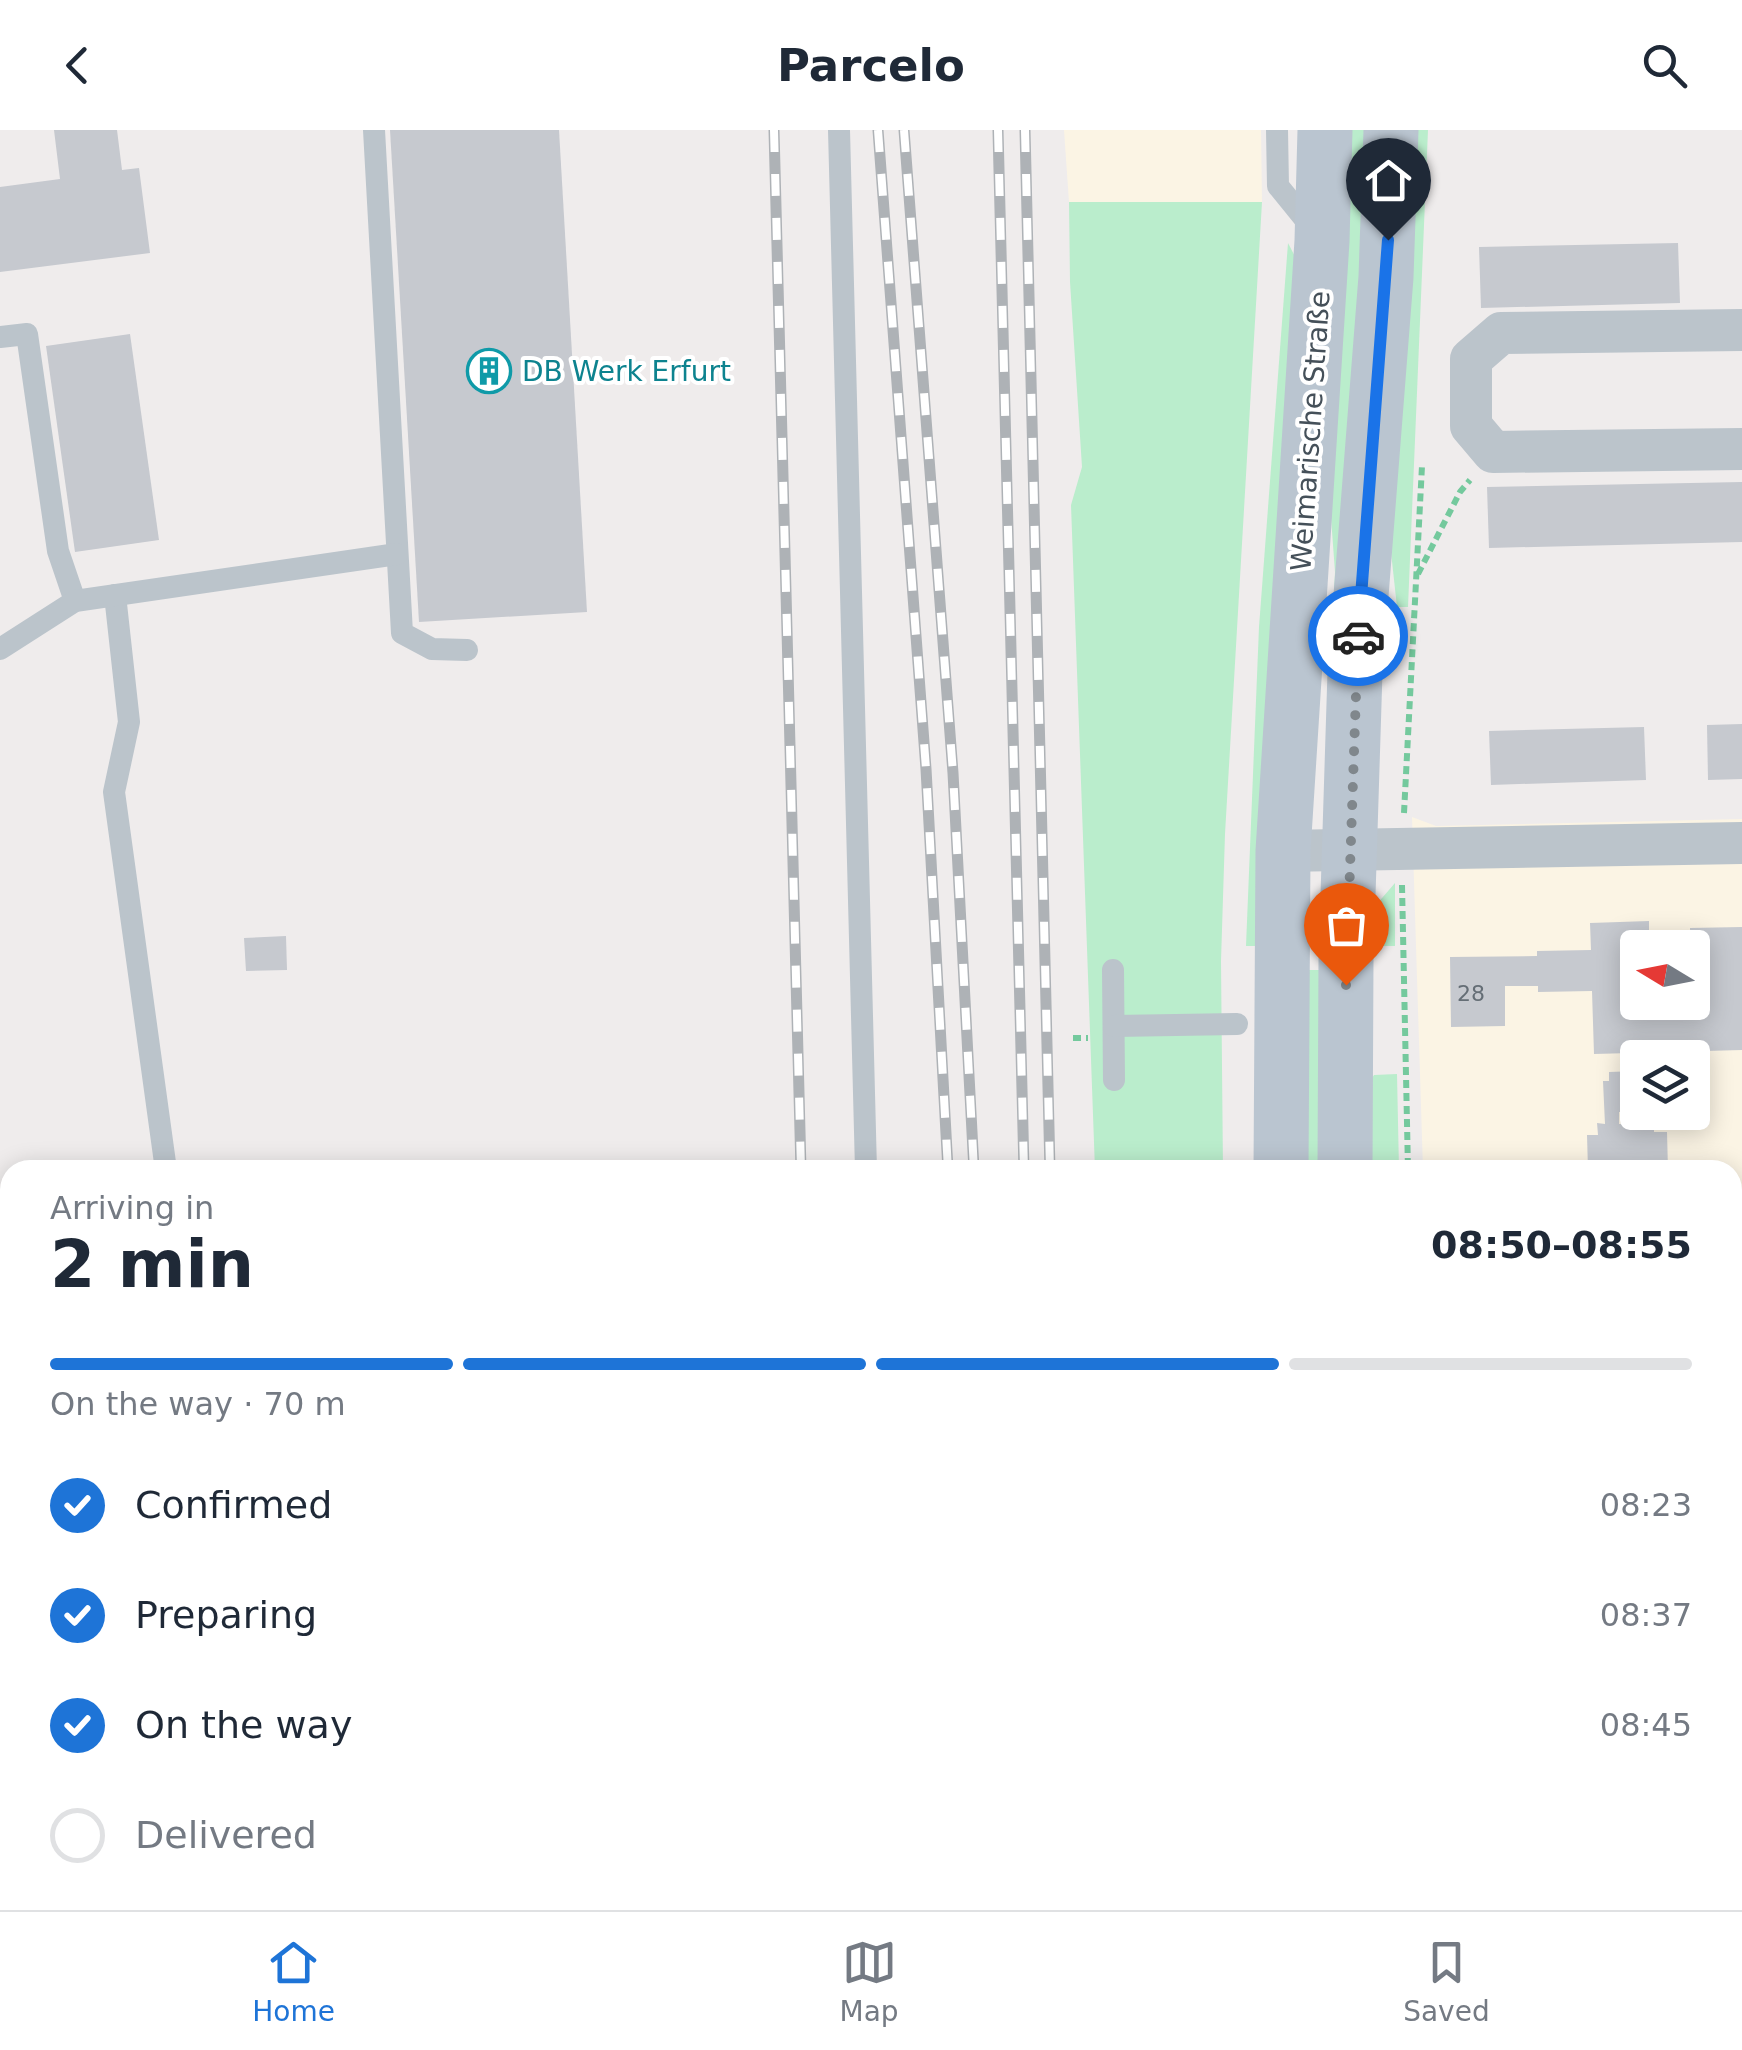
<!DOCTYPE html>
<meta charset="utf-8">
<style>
:root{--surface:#fff;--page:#f2f2f3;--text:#1f2937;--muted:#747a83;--line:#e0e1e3;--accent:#1e74d7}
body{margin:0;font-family:"DejaVu Sans",sans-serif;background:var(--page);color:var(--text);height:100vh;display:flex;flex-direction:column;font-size:38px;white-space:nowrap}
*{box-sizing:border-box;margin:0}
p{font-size:32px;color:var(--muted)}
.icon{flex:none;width:55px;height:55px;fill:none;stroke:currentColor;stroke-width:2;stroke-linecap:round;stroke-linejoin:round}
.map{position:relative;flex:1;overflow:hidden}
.details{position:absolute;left:0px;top:1030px;width:1742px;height:750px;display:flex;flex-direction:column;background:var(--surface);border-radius:30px 30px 0 0;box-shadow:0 5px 25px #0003}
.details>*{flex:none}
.needle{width:65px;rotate:280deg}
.tools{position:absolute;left:1620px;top:800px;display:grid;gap:20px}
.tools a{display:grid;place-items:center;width:90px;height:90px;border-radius:10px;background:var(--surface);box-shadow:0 5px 25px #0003;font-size:50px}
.pin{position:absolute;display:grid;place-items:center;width:85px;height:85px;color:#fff;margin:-102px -42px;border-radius:50% 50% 50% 0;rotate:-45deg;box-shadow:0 0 10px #0007}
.pin .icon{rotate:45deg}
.courier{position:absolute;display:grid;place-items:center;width:100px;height:100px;margin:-50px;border:8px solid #1a73e8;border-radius:50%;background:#fff;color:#222;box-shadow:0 2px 12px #0007}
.headline em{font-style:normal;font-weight:700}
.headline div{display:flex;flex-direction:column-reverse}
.headline{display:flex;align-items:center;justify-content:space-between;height:170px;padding:0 50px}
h1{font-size:65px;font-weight:700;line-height:75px}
.bar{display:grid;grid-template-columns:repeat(4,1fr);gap:15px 10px;align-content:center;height:120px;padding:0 50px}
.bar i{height:12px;border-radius:8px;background:var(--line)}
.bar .on{background:var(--accent)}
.bar p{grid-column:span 4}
ol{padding:0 50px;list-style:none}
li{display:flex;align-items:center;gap:30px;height:110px}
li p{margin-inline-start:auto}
li .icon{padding:10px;border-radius:50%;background:var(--accent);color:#fff;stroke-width:4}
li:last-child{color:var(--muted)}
li i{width:55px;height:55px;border:5px solid var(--line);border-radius:50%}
header{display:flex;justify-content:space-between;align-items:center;height:130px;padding:0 50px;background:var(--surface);font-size:45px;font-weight:700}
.tab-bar{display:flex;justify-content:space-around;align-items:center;height:140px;border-top:2px solid var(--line);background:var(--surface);font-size:28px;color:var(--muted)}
.tab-bar a{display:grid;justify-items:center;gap:5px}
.tab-bar .on{color:var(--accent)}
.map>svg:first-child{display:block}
.commercial{fill:#fbf4e4;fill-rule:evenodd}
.green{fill:#baedcc}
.building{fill:#c6c9cf}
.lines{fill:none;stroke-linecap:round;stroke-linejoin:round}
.path{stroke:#74c99d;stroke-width:6;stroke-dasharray:8 5;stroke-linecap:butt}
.lane{stroke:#bbc4cb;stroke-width:22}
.street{stroke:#bbc4cb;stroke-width:42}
.secondary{stroke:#bac5d0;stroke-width:55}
.rail-casing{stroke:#aeb2b6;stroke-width:11}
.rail{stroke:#fff;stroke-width:8;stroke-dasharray:22;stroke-linecap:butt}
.done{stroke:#80878c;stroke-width:10;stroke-dasharray:0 18}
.route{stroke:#1a73e8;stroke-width:12}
.labels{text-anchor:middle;stroke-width:8;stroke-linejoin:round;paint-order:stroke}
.number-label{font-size:22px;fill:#656e76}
.culture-label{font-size:28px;fill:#0d838f;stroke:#fff;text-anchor:start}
.street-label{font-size:28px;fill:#455059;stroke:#fff}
</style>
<header><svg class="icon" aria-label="back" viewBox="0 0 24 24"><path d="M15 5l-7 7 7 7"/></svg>Parcelo<svg class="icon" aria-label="search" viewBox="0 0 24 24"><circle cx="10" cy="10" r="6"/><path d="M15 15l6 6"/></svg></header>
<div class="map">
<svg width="1742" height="1780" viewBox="0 0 1742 1780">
<rect width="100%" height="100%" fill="#efecec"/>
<g class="commercial">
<polygon points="1064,0 1261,0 1262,72 1069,72"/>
<path d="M1412,687L1436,696L1742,689V1780H1441V1770H1732V1040H1423ZM1638,818H1692V872H1638ZM1638,928H1692V982H1638Z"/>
</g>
<g class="green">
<polygon points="1348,0 1371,0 1325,636 1335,442 1330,374"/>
<polygon points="1412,0 1428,0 1408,477 1397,477 1389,404"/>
<polygon points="1069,72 1262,72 1225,704 1221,831 1223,1040 1095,1040 1071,375 1082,337 1070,152"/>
<polygon points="1288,113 1301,138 1261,816 1246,816 1259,497"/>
<polygon points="1395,753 1395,816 1375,816 1376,775"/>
<polygon points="1302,840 1326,840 1327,1040 1304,1040"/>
<polygon points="1397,944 1399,1040 1367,1040 1366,958 1374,945"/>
<rect x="1108" y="1770" width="123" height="10"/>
</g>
<g class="building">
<polygon points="54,0 117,0 122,40 139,38 150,123 0,142 0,57 60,49"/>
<polygon points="390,0 559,0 587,482 419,492"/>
<polygon points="1678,113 1680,173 1481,178 1479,117"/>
<polygon points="130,204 159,410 75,422 46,216"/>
<polygon points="1742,352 1742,412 1489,418 1487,357"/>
<polygon points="1742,594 1742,649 1708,650 1707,595"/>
<polygon points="1644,597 1646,650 1491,655 1489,601"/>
<polygon points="1649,791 1649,818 1638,818 1638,872 1692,872 1690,798 1742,797 1742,920 1594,924 1592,861 1538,862 1538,856 1505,856 1505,896 1451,897 1450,827 1537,826 1537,821 1591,820 1590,793"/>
<polygon points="286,806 287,840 246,841 244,808"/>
<polygon points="1638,941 1638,982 1619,982 1619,994 1654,993 1654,1002 1667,1002 1668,1040 1588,1040 1587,1005 1598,1005 1597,993 1605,994 1603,951 1609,951 1609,942"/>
<rect x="1604" y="1770" width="118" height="10"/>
</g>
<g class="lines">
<g class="path">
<polyline points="1418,444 1460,362 1470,350"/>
<polyline points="1404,683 1422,336"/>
<polyline points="1402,755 1408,1040"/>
<polyline points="1073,908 1088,908"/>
<polyline points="0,1770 10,1770"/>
<polyline points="4,1780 11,1770"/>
<polyline points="1419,1780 1419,1770"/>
</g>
<g class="lane">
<polyline points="374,0 402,503 432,519 467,520"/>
<polyline points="839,0 866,1040"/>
<polyline points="1277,0 1278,56 1313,99"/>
<polyline points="0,207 27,204 58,421 75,471"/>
<polyline points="115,465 129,592 114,662 166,1040"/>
<polyline points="0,519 75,471 397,424"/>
<polyline points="1113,840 1114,950"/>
<polyline points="1114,896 1237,894"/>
<polyline points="882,1770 882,1780"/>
</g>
<g class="street">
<polyline points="1742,200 1501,203 1471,229 1471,296 1493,322 1742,319"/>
<polyline points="1283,721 1742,713"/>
<polyline points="0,1403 10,1429"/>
<polyline points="139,1770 143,1780"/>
</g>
<g class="secondary">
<polyline points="1281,1040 1283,721 1322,111 1325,0"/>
<polyline points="1345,1040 1346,829 1355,542 1386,147 1391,0"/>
<polyline points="1289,1770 1289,1780"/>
<polyline points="1356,1770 1356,1780"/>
</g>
<defs>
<g id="rail">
<polyline points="774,0 801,1040"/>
<polyline points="878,0 926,639 948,1040"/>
<polyline points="904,0 953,643 974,1040"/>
<polyline points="998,0 1024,1040"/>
<polyline points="1025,0 1050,1040"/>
<polyline points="818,1770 818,1780"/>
<polyline points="965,1770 965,1780"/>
<polyline points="992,1770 992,1780"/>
<polyline points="1040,1770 1041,1780"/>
<polyline points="1068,1770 1069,1780"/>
</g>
</defs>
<use href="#rail" class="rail-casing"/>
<use href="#rail" class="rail"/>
</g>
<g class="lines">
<polyline class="done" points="1346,855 1358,506"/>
<polyline class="route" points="1358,506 1388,110"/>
</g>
<defs>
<symbol id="building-ring" viewBox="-11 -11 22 22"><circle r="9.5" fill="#fff" stroke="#0f9aa8" stroke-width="1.5"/><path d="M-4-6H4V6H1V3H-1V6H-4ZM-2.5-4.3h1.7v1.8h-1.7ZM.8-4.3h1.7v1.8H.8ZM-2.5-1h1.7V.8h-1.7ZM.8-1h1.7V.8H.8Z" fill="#0f9aa8"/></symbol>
</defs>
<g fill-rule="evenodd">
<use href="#building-ring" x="464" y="216" width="50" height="50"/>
</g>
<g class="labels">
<g class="number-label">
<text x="1471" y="871">28</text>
</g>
<g class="culture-label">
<text x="522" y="251">DB Werk Erfurt</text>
</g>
<g class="street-label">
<text transform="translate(1310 301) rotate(-86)" y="10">Weimarische Straße</text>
</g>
</g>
</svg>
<div class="tools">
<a><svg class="needle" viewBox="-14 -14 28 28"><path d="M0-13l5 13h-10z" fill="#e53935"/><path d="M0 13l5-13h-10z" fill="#747a83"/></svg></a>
<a><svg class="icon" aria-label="layers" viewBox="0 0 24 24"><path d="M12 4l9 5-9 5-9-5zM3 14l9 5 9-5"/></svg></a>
</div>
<div class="pin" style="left:1346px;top:855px;background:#ea580c"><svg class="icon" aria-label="bag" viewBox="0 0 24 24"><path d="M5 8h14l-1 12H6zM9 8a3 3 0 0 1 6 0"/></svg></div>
<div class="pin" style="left:1388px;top:110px;background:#1f2937"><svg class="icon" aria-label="home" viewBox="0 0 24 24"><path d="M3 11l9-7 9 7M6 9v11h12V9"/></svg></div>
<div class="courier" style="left:1358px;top:506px"><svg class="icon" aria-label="car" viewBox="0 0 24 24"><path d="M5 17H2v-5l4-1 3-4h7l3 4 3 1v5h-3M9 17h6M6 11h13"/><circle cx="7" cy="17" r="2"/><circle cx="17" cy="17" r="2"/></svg></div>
<section class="details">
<div class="headline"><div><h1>2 min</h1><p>Arriving in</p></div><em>08:50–08:55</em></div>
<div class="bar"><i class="on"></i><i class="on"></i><i class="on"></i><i></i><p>On the way · 70 m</p></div>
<ol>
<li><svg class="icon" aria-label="check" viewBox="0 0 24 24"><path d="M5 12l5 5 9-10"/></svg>Confirmed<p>08:23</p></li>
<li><svg class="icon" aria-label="check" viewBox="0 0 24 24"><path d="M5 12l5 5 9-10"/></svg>Preparing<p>08:37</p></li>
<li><svg class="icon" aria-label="check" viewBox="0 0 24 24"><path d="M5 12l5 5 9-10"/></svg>On the way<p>08:45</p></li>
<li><i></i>Delivered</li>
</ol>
</section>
</div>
<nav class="tab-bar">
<a class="on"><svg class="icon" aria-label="home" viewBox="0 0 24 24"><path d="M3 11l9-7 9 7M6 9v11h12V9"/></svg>Home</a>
<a><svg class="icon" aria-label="map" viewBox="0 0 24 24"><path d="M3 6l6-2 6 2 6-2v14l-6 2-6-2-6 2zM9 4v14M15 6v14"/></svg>Map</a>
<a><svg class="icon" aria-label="saved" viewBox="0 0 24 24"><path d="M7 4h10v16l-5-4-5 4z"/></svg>Saved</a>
</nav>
